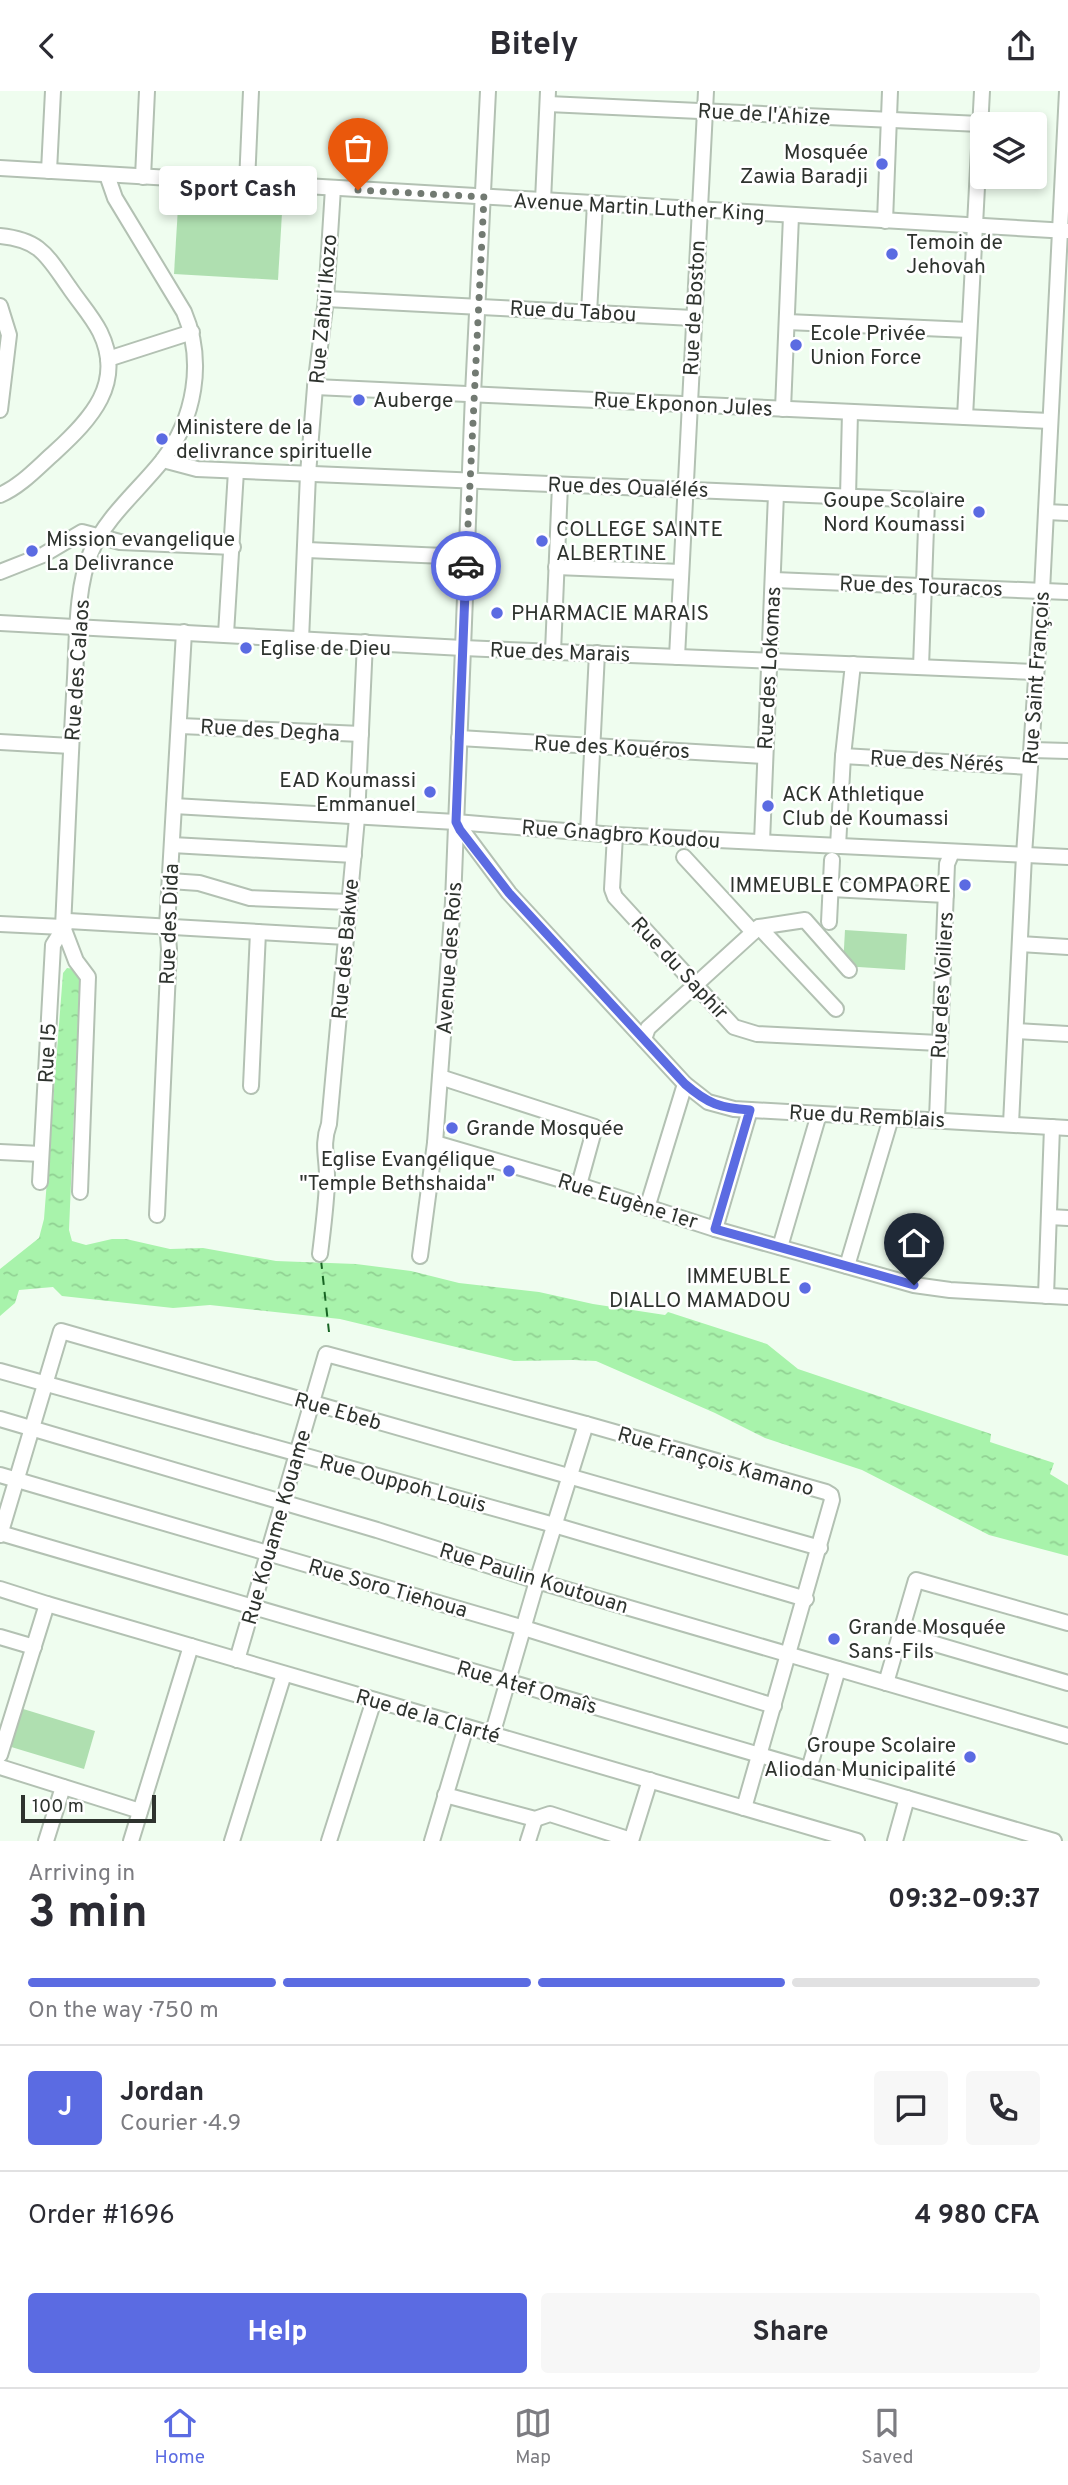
<!DOCTYPE html>
<meta charset="utf-8">
<style>
:root{--surface:#fff;--page:#f7f7f7;--text:#2b2b33;--muted:#7c7c81;--line:#e1e1e2;--accent:#5b6be2}
body{margin:0;font-family:Overpass,sans-serif;background:var(--page);color:var(--text);height:100vh;display:flex;flex-direction:column;font-size:26px;white-space:nowrap}
*{box-sizing:border-box;margin:0}
p{font-size:23px;color:var(--muted)}
.icon{flex:none;width:38px;height:38px;fill:none;stroke:currentColor;stroke-width:2;stroke-linecap:round;stroke-linejoin:round}
.map{position:relative;height:1750px;overflow:hidden}
.details{display:flex;flex-direction:column;background:var(--surface);flex:1}
.details>*{flex:none}
.fabs{position:absolute;left:970px;top:21px;display:grid;gap:14px}
.fabs a{display:grid;place-items:center;width:77px;height:77px;border-radius:7px;background:var(--surface);box-shadow:0 4px 10px #0003;font-size:35px}
.scale{position:absolute;left:21px;bottom:18px;width:135px;box-sizing:border-box;padding-left:7px;border:4px solid #2e332e;border-top:0;font-size:19px;line-height:24px;white-space:nowrap;color:#2e332e;-webkit-text-stroke:5px #fff;paint-order:stroke}
.pin{position:absolute;display:grid;place-items:center;width:60px;height:60px;color:#fff;margin:-72px -30px;border-radius:50% 50% 50% 0;rotate:-45deg;box-shadow:0 0 7px #0007}
.pin .icon{rotate:45deg}
.courier{position:absolute;display:grid;place-items:center;width:70px;height:70px;margin:-35px;border:5px solid #5b6be2;border-radius:50%;background:#fff;color:#222;box-shadow:0 2px 9px #0007}
.bubble{position:absolute;height:49px;border-radius:7px;background:var(--surface);box-shadow:0 4px 10px #0003;font-size:23px;font-weight:700;line-height:49px;text-align:center}
.head em{font-style:normal;font-weight:700}
.head div{display:flex;flex-direction:column-reverse}
.head{display:flex;align-items:center;justify-content:space-between;height:119px;padding:0 28px}
h1{font-size:46px;font-weight:700;line-height:52px}
.bar{display:grid;grid-template-columns:repeat(4,1fr);gap:10px 7px;align-content:center;height:84px;padding:0 28px}
.bar i{height:9px;border-radius:5px;background:var(--line)}
.bar .on{background:var(--accent)}
.bar p{grid-column:span 4}
.line{display:flex;align-items:center;gap:18px;padding:0 28px;border-top:2px solid var(--line)}
.line div{flex:1}
.round{display:grid;place-items:center;flex:none;width:74px;height:74px;border-radius:7px;background:var(--page)}
.cta{display:flex;gap:14px;margin-top:auto;padding:14px 28px}
.cta a{flex:1;height:80px;border-radius:7px;background:var(--accent);color:#fff;font-size:28px;font-weight:700;line-height:80px;text-align:center}
.cta a+a{background:var(--page);color:var(--text)}
header{display:flex;justify-content:space-between;align-items:center;height:91px;padding:0 28px;background:var(--surface);font-size:32px;font-weight:700}
.dock{display:flex;justify-content:space-around;align-items:center;height:98px;border-top:2px solid var(--line);background:var(--surface);font-size:19px;color:var(--muted)}
.dock a{display:grid;justify-items:center;gap:4px}
.dock .on{color:var(--accent)}
.map>svg:first-child{display:block}
.green{fill:#afdfb0}
.water{fill:url(#water-ripples)}
.lines{fill:none;stroke-linecap:round;stroke-linejoin:round}
.ferry{stroke:#176423;stroke-width:2;stroke-dasharray:9 7;stroke-linecap:butt}
.minor-casing{stroke:#b3c1b3;stroke-width:18}
.minor{stroke:#fff;stroke-width:14}
.done{stroke:#727a72;stroke-width:7;stroke-dasharray:0 12.6}
.route{stroke:#5b6be2;stroke-width:9}
.poi-dot{fill:#5b6be2;stroke:#fff;stroke-width:2.5}
.labels{text-anchor:middle;stroke-width:5;stroke-linejoin:round;paint-order:stroke}
.street-label{font-size:21px;fill:#2e332e;stroke:#fff}
.poi-label{font-size:21px;fill:#2e332e;stroke:#fff;text-anchor:start}
</style>
<header><svg class="icon" aria-label="back" viewBox="0 0 24 24"><path d="M15 5l-7 7 7 7"/></svg>Bitely<svg class="icon" aria-label="share" viewBox="0 0 24 24"><path d="M12 15V3M7 8l5-5 5 5M5 13v7h14v-7"/></svg></header>
<div class="map">
<svg width="1068" height="1750" viewBox="0 0 1068 1750">
<defs>
<pattern id="water-ripples" width="26" height="14" patternUnits="userSpaceOnUse" patternTransform="scale(1.75)"><rect width="26" height="14" fill="#a8f3ab"/><path d="M2 4q2-2 4 0t4 0M15 11q2-2 4 0t4 0" fill="none" stroke="#91d193"/></pattern>
</defs>
<rect width="100%" height="100%" fill="#effdef"/>
<g class="green">
<polygon points="178,116 282,122 278,189 174,183"/>
<polygon points="845,839 907,843 905,879 843,875"/>
<polygon points="20,1617 95,1640 84,1678 8,1655"/>
</g>
<polygon class="water" points="67,877 75,878 80,883 69,1139 72,1150 86,1154 112,1148 126,1148 170,1158 203,1157 276,1170 356,1173 411,1180 459,1192 539,1201 593,1213 665,1224 668,1221 767,1253 798,1278 991,1343 990,1351 1054,1372 1050,1383 1068,1394 1068,1465 989,1444 862,1379 765,1347 715,1322 596,1270 573,1269 514,1270 340,1228 210,1214 173,1217 62,1205 53,1196 19,1199 15,1212 0,1225 0,1178 39,1147 44,1128 63,882"/>
<g class="lines">
<polyline class="ferry" points="321,1169 329,1241"/>
<defs>
<g id="minor">
<polyline points="548,13 980,33"/>
<polyline points="0,77 1068,140"/>
<polyline points="49,80 53,0"/>
<polyline points="143,86 147,0"/>
<polyline points="247,92 251,0"/>
<polyline points="543,110 548,0"/>
<polyline points="885,130 890,0"/>
<path d="M0,145C41,149 47,165 69,196C79,211 92,225 100,241C125,292 91,328 55,361C38,376 21,395 0,404"/>
<polyline points="326,208 693,227"/>
<polyline points="0,215 9,244 0,319"/>
<polyline points="589,222 595,113"/>
<polyline points="787,231 969,239"/>
<polyline points="108,268 192,241"/>
<polyline points="315,296 1050,330"/>
<polyline points="783,318 791,125"/>
<polyline points="965,326 982,0"/>
<polyline points="163,369 197,378 927,409 921,576"/>
<polyline points="848,406 850,321"/>
<polyline points="1046,421 1068,422"/>
<polyline points="307,459 467,466"/>
<polyline points="556,476 681,481"/>
<polyline points="0,481 43,464 82,441 120,451 233,456"/>
<polyline points="774,489 1068,501"/>
<polyline points="0,532 463,557 1036,581"/>
<polyline points="226,543 236,380"/>
<polyline points="301,549 308,383 315,296 326,208 333,97"/>
<polyline points="553,561 560,394"/>
<polyline points="677,566 706,0"/>
<polyline points="180,635 361,643"/>
<polyline points="459,647 764,665"/>
<polyline points="0,651 71,655"/>
<polyline points="1032,659 1068,660"/>
<polyline points="843,665 1030,676"/>
<polyline points="174,715 456,731 615,744 1068,766"/>
<polyline points="456,731 509,802 685,993 708,1011 734,1018 1068,1037"/>
<polyline points="588,742 597,562"/>
<polyline points="615,744 612,798 615,806 734,936 757,943 939,952"/>
<polyline points="762,751 776,403"/>
<polyline points="172,754 354,764"/>
<polyline points="838,755 843,665 853,573"/>
<polyline points="684,766 753,841"/>
<polyline points="170,790 199,792 250,807 349,811"/>
<polyline points="831,798 946,804"/>
<polyline points="829,831 832,769"/>
<polyline points="0,833 63,836"/>
<polyline points="759,836 836,918"/>
<polyline points="1020,853 1068,856"/>
<polyline points="1016,940 1068,943"/>
<polyline points="644,948 648,937 759,836 805,829 849,879"/>
<polyline points="440,986 595,1036 579,1094"/>
<polyline points="251,995 258,841"/>
<polyline points="937,1028 947,773 952,761"/>
<polyline points="1011,1033 1024,764 1042,500 1067,0"/>
<polyline points="435,1052 579,1094 715,1138 914,1194 950,1199 1068,1206"/>
<polyline points="0,1061 41,1063"/>
<polyline points="40,1091 53,854 68,830 346,846"/>
<path d="M80,1101L88,886L76,870L63,836C67,753 70,670 75,587C77,550 76,495 91,461C106,426 138,400 162,370C195,328 205,270 184,221L115,107L107,84"/>
<polyline points="647,1117 685,993"/>
<polyline points="157,1124 169,858 167,835 184,541"/>
<polyline points="1049,1126 1068,1127"/>
<polyline points="715,1138 750,1019"/>
<polyline points="780,1156 819,1023"/>
<path d="M320,1163C323,1139 326,1115 327,1092C328,1068 321,1055 329,1033L357,727L365,551"/>
<polyline points="420,1165 435,1052 453,811 473,303 488,0"/>
<polyline points="847,1175 891,1027"/>
<polyline points="1046,1205 1052,1036"/>
<polyline points="0,1280 554,1434 806,1508"/>
<polyline points="0,1328 377,1439 537,1490 1068,1645"/>
<polyline points="0,1384 524,1537 774,1615"/>
<polyline points="0,1442 1054,1750"/>
<polyline points="0,1444 61,1240 820,1457"/>
<polyline points="0,1498 47,1513 857,1750"/>
<polyline points="901,1543 1068,1592"/>
<polyline points="0,1546 34,1556"/>
<polyline points="237,1569 326,1263 586,1333 826,1401 831,1404 832,1409 744,1717"/>
<polyline points="886,1592 916,1489 1068,1532"/>
<polyline points="492,1644 537,1490 586,1333"/>
<polyline points="0,1664 47,1513"/>
<polyline points="0,1676 140,1720"/>
<polyline points="809,1678 838,1578"/>
<polyline points="445,1704 535,1728 550,1723 631,1749"/>
<polyline points="46,1750 63,1696"/>
<polyline points="131,1750 191,1555"/>
<polyline points="232,1750 284,1583"/>
<polyline points="329,1750 374,1609"/>
<polyline points="432,1750 466,1636"/>
<polyline points="528,1750 535,1728"/>
<polyline points="631,1750 650,1689"/>
<polyline points="895,1750 907,1707"/>
</g>
</defs>
<use href="#minor" class="minor-casing"/>
<use href="#minor" class="minor"/>
</g>
<g class="lines">
<polyline class="done" points="358,99 484,106 466,475"/>
<path class="route" d="M466,475L456,731L460,739L509,802L685,993C708,1013 720,1017 750,1019L715,1138L914,1194"/>
</g>
<g class="poi-dot">
<circle cx="882" cy="73" r="7"/>
<circle cx="892" cy="163" r="7"/>
<circle cx="796" cy="254" r="7"/>
<circle cx="359" cy="309" r="7"/>
<circle cx="162" cy="348" r="7"/>
<circle cx="979" cy="421" r="7"/>
<circle cx="542" cy="450" r="7"/>
<circle cx="32" cy="460" r="7"/>
<circle cx="497" cy="522" r="7"/>
<circle cx="246" cy="557" r="7"/>
<circle cx="430" cy="701" r="7"/>
<circle cx="768" cy="715" r="7"/>
<circle cx="965" cy="794" r="7"/>
<circle cx="452" cy="1037" r="7"/>
<circle cx="509" cy="1080" r="7"/>
<circle cx="805" cy="1197" r="7"/>
<circle cx="834" cy="1548" r="7"/>
<circle cx="970" cy="1666" r="7"/>
</g>
<g class="labels">
<g class="street-label">
<text transform="translate(764 23) rotate(3)" y="7">Rue de l'Ahize</text>
<text transform="translate(639 116) rotate(3)" y="7">Avenue Martin Luther King</text>
<text transform="translate(694 217) rotate(-87)" y="7">Rue de Boston</text>
<text transform="translate(323 218) rotate(-85)" y="7">Rue Zahui Ikozo</text>
<text transform="translate(573 220) rotate(3)" y="7">Rue du Tabou</text>
<text transform="translate(683 313) rotate(3)" y="7">Rue Ekponon Jules</text>
<text transform="translate(628 396) rotate(2)" y="7">Rue des Oualélés</text>
<text transform="translate(921 495) rotate(2)" y="7">Rue des Touracos</text>
<text transform="translate(560 561) rotate(2)" y="7">Rue des Marais</text>
<text transform="translate(769 577) rotate(-87)" y="7">Rue des Lokomas</text>
<text transform="translate(77 579) rotate(-86)" y="7">Rue des Calaos</text>
<text transform="translate(1036 587) rotate(-86)" y="7">Rue Saint François</text>
<text transform="translate(270 639) rotate(3)" y="7">Rue des Degha</text>
<text transform="translate(612 656) rotate(3)" y="7">Rue des Kouéros</text>
<text transform="translate(937 670) rotate(3)" y="7">Rue des Nérés</text>
<text transform="translate(621 743) rotate(4)" y="7">Rue Gnagbro Koudou</text>
<text transform="translate(169 833) rotate(-88)" y="7">Rue des Dida</text>
<text transform="translate(345 858) rotate(-85)" y="7">Rue des Bakwe</text>
<text transform="translate(449 867) rotate(-86)" y="7">Avenue des Rois</text>
<text transform="translate(680 877) rotate(47)" y="7">Rue du Saphir</text>
<text transform="translate(942 894) rotate(-87)" y="7">Rue des Voiliers</text>
<text transform="translate(47 962) rotate(-87)" y="7">Rue I5</text>
<text transform="translate(867 1025) rotate(3)" y="7">Rue du Remblais</text>
<text transform="translate(628 1110) rotate(17)" y="7">Rue Eugène 1er</text>
<text transform="translate(338 1320) rotate(16)" y="7">Rue Ebeb</text>
<text transform="translate(716 1370) rotate(16)" y="7">Rue François Kamano</text>
<text transform="translate(403 1392) rotate(15)" y="7">Rue Ouppoh Louis</text>
<text transform="translate(276 1436) rotate(-74)" y="7">Rue Kouame Kouame</text>
<text transform="translate(534 1487) rotate(17)" y="7">Rue Paulin Koutouan</text>
<text transform="translate(388 1497) rotate(16)" y="7">Rue Soro Tiehoua</text>
<text transform="translate(527 1596) rotate(16)" y="7">Rue Atef Omaîs</text>
<text transform="translate(428 1625) rotate(16)" y="7">Rue de la Clarté</text>
</g>
<g class="poi-label">
<text x="868" y="68" text-anchor="end">Mosquée<tspan x="868" dy="24">Zawia Baradji</tspan></text>
<text x="906" y="158">Temoin de<tspan x="906" dy="24">Jehovah</tspan></text>
<text x="810" y="249">Ecole Privée<tspan x="810" dy="24">Union Force</tspan></text>
<text x="373" y="316">Auberge</text>
<text x="176" y="343">Ministere de la<tspan x="176" dy="24">delivrance spirituelle</tspan></text>
<text x="965" y="416" text-anchor="end">Goupe Scolaire<tspan x="965" dy="24">Nord Koumassi</tspan></text>
<text x="556" y="445">COLLEGE SAINTE<tspan x="556" dy="24">ALBERTINE</tspan></text>
<text x="46" y="455">Mission evangelique<tspan x="46" dy="24">La Delivrance</tspan></text>
<text x="511" y="529">PHARMACIE MARAIS</text>
<text x="260" y="564">Eglise de Dieu</text>
<text x="416" y="696" text-anchor="end">EAD Koumassi<tspan x="416" dy="24">Emmanuel</tspan></text>
<text x="782" y="710">ACK Athletique<tspan x="782" dy="24">Club de Koumassi</tspan></text>
<text x="951" y="801" text-anchor="end">IMMEUBLE COMPAORE</text>
<text x="466" y="1044">Grande Mosquée</text>
<text x="495" y="1075" text-anchor="end">Eglise Evangélique<tspan x="495" dy="24">"Temple Bethshaida"</tspan></text>
<text x="791" y="1192" text-anchor="end">IMMEUBLE<tspan x="791" dy="24">DIALLO MAMADOU</tspan></text>
<text x="848" y="1543">Grande Mosquée<tspan x="848" dy="24">Sans-Fils</tspan></text>
<text x="956" y="1661" text-anchor="end">Groupe Scolaire<tspan x="956" dy="24">Aliodan Municipalité</tspan></text>
</g>
</g>
</svg>
<div class="fabs">
<a><svg class="icon" aria-label="layers" viewBox="0 0 24 24"><path d="M12 4l9 5-9 5-9-5zM3 14l9 5 9-5"/></svg></a>
</div>
<div class="scale">100 m</div>
<div class="pin" style="left:358px;top:99px;background:#ea580c"><svg class="icon" aria-label="bag" viewBox="0 0 24 24"><path d="M5 8h14l-1 12H6zM9 8a3 3 0 0 1 6 0"/></svg></div>
<div class="pin" style="left:914px;top:1194px;background:#1f2937"><svg class="icon" aria-label="home" viewBox="0 0 24 24"><path d="M3 11l9-7 9 7M6 9v11h12V9"/></svg></div>
<div class="courier" style="left:466px;top:475px"><svg class="icon" aria-label="car" viewBox="0 0 24 24"><path d="M5 17H2v-5l4-1 3-4h7l3 4 3 1v5h-3M9 17h6M6 11h13"/><circle cx="7" cy="17" r="2"/><circle cx="17" cy="17" r="2"/></svg></div>
<div class="bubble" style="left:159px;top:75px;width:158px">Sport Cash</div>
</div>
<section class="details">
<div class="head"><div><h1>3 min</h1><p>Arriving in</p></div><em>09:32–09:37</em></div>
<div class="bar"><i class="on"></i><i class="on"></i><i class="on"></i><i></i><p>On the way · 750 m</p></div>
<div class="line" style="height:126px"><b class="round" style="background:var(--accent);color:#fff">J</b><div><b>Jordan</b><p>Courier · 4.9</p></div><a class="round"><svg class="icon" aria-label="chat" viewBox="0 0 24 24"><path d="M4 5h16v11H9l-5 4z"/></svg></a><a class="round"><svg class="icon" aria-label="phone" viewBox="0 0 24 24"><path d="M5 4h4l2 5-3 2q2 4 5 5l2-3 5 2v4C11 20 4 13 5 4z"/></svg></a></div>
<div class="line" style="height:91px"><div>Order #1696</div><b>4 980 CFA</b></div>
<div class="cta"><a>Help</a><a>Share</a></div>
</section>
<nav class="dock">
<a class="on"><svg class="icon" aria-label="home" viewBox="0 0 24 24"><path d="M3 11l9-7 9 7M6 9v11h12V9"/></svg>Home</a>
<a><svg class="icon" aria-label="map" viewBox="0 0 24 24"><path d="M3 6l6-2 6 2 6-2v14l-6 2-6-2-6 2zM9 4v14M15 6v14"/></svg>Map</a>
<a><svg class="icon" aria-label="saved" viewBox="0 0 24 24"><path d="M7 4h10v16l-5-4-5 4z"/></svg>Saved</a>
</nav>
